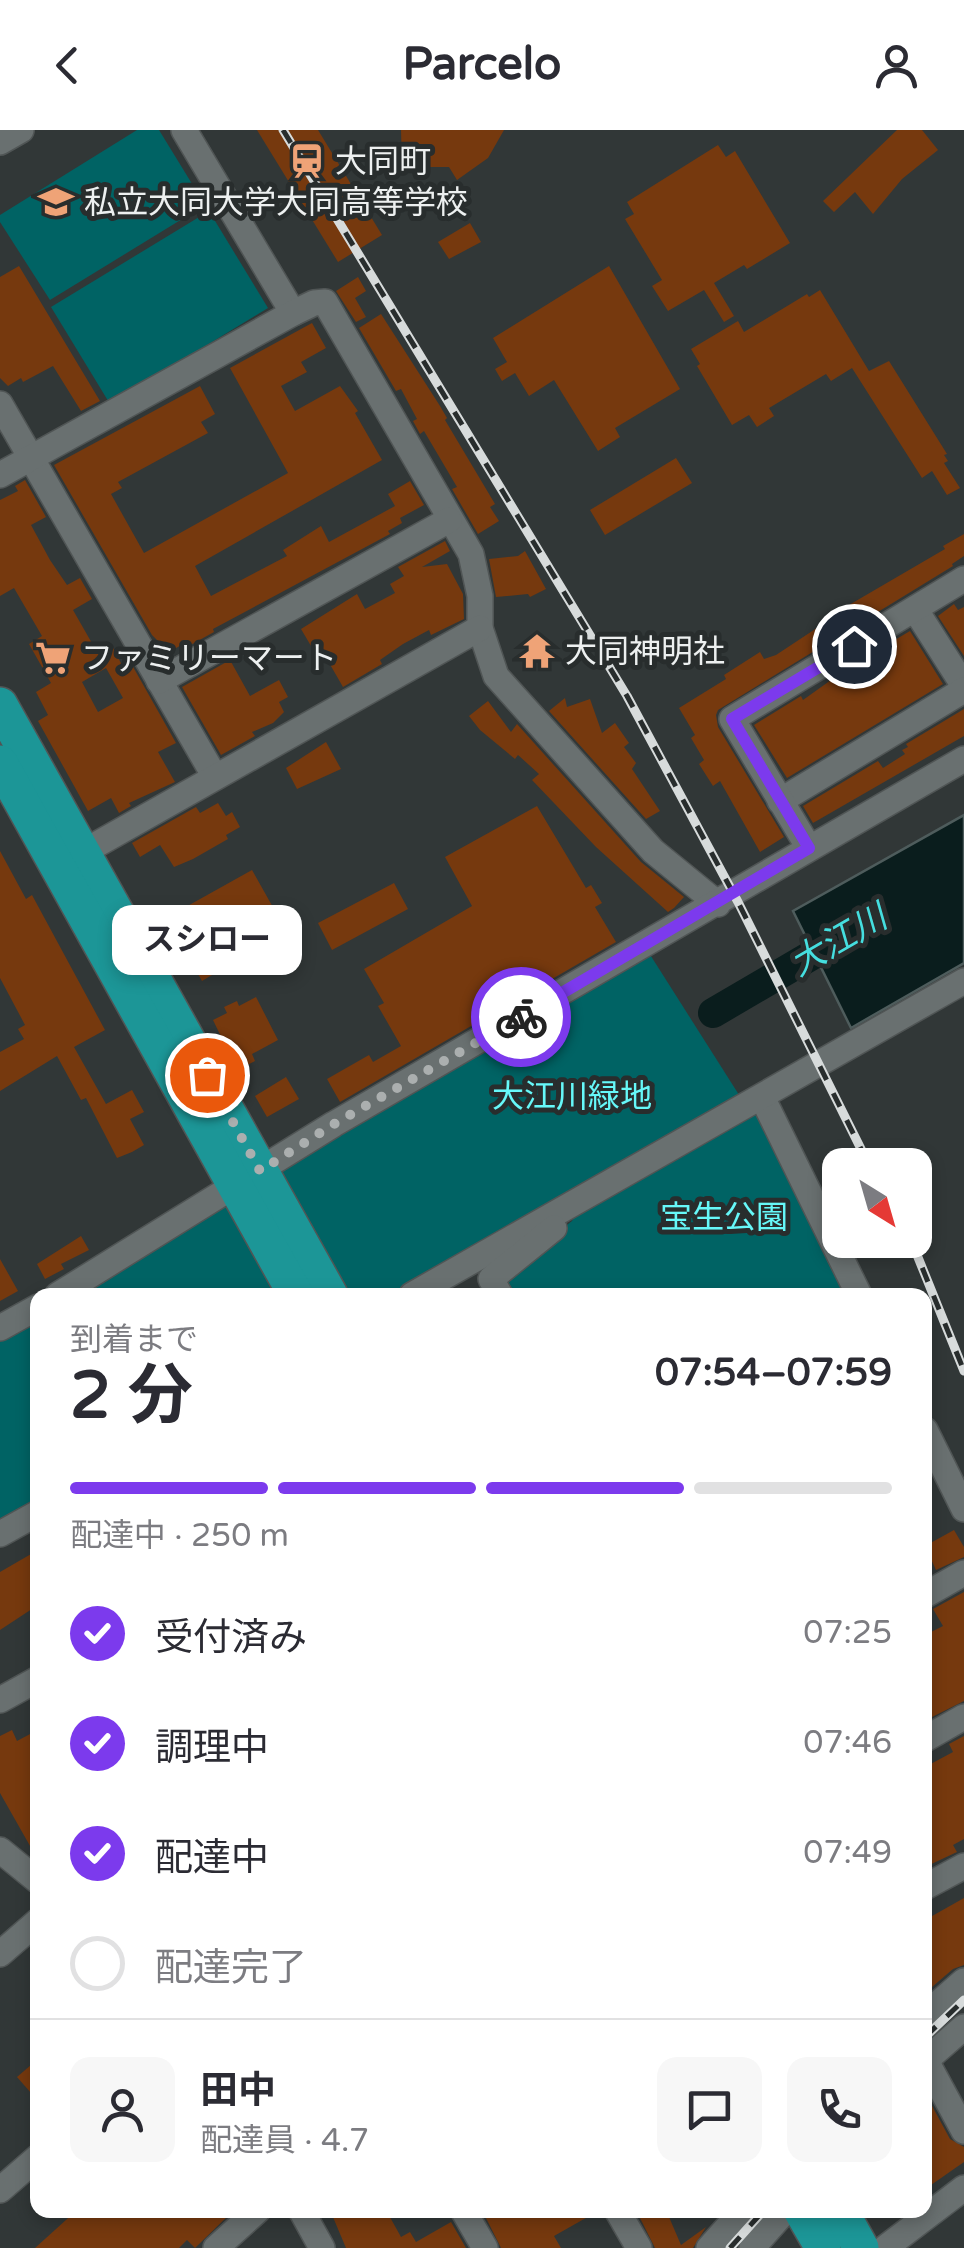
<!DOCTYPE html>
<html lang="ja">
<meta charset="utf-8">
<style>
:root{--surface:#fff;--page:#f7f7f7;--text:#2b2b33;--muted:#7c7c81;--line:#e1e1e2;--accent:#7c3aed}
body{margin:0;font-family:"Varela Round","Noto Sans JP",sans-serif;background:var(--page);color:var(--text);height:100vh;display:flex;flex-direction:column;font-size:38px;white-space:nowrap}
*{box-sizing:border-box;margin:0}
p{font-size:32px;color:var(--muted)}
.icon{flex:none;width:55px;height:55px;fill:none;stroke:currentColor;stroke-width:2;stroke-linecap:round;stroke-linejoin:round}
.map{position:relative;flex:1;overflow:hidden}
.sheet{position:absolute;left:30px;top:1158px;width:902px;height:930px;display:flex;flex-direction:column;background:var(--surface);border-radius:20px;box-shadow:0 5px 15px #0003}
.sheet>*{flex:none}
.needle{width:65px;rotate:143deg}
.controls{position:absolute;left:822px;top:1018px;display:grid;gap:20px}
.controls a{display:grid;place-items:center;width:110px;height:110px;border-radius:20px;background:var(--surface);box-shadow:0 5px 15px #0003;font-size:50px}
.pin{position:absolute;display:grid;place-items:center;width:85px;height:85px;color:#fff;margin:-42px;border:5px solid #fff;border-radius:50%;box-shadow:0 2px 10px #0007}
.courier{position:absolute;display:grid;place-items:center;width:100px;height:100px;margin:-50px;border:8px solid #7c3aed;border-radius:50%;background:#fff;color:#222;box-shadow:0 2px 12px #0007}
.bubble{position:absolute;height:70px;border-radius:20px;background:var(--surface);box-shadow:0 5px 15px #0003;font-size:32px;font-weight:700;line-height:70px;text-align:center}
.headline em{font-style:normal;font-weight:700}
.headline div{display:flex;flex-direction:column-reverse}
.headline{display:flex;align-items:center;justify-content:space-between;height:170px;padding:0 40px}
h1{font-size:65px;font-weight:700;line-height:75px}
.bar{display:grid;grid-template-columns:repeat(4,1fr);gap:15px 10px;align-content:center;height:120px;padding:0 40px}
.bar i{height:12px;border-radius:8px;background:var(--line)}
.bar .active{background:var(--accent)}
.bar p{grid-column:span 4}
.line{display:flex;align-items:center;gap:25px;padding:0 40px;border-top:2px solid var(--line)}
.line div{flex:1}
.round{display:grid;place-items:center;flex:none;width:105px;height:105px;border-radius:20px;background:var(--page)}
ol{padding:0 40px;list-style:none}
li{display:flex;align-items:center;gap:30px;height:110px}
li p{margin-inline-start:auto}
li .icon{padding:10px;border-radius:50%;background:var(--accent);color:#fff;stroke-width:4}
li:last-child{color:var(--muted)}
li i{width:55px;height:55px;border:5px solid var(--line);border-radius:50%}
header{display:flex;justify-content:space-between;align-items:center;height:130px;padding:0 40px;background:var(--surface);font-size:45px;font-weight:700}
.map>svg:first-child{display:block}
.green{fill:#006364}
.water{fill:#0a1d1d;stroke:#4e5c5c;stroke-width:2.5}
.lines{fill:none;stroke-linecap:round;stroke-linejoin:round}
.river{stroke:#0a1d1d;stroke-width:30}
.building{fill:#76390e;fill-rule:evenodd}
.minor-casing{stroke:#505555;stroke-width:28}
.highway-casing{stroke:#505555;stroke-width:38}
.minor{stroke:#697070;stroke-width:25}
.highway{stroke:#1c9697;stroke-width:35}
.rail-casing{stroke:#d7dbdb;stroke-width:9}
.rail{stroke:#282d2d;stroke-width:5;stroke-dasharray:15;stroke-linecap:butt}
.done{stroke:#abafaf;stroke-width:10;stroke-dasharray:0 18}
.route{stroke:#7c3aed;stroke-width:12}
.labels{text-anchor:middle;stroke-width:10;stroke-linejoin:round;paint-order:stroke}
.poi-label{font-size:32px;fill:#edf0f0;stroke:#282d2d;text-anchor:start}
.park-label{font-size:32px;fill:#66f8f9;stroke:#282d2d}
.water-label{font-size:35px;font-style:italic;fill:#45dedf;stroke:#282d2d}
</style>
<header><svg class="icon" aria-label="back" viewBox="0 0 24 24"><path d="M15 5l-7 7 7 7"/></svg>Parcelo<svg class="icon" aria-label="person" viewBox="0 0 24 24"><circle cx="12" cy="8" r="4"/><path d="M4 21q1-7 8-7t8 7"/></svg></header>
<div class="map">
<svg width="964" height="2118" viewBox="0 0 964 2118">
<rect width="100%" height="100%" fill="#313737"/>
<g class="green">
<polygon points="137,0 159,0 205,75 50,170 0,92 0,85"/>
<polygon points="209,81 268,178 110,274 51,177"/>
<polygon points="649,823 741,968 396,1165 62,1165"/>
<polygon points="746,984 756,984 763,991 847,1165 510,1165 500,1148 572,1091 579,1079"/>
<polygon points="37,1179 37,1371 0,1393 0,1201"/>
</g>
<polygon class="water" points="964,685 964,833 851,898 793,781"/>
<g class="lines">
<polyline class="river" points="713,883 848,804"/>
</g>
<g class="building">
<polygon points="257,0 318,0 382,105 338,132"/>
<polygon points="401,0 504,0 488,28 457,50 449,37 402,37"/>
<polygon points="897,0 922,0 938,20 902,49 873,84 855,62 834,82 823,71"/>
<polygon points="718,15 726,27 735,21 790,113 747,139 744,135 714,153 734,186 724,192 704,160 668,181 652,156 662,150 625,89 634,84 627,72"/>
<polygon points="470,93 481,112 449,129 438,112"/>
<polygon points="19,136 100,271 81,281 53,236 23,252 21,248 8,256 0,248 0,147"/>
<polygon points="609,136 680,259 615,298 620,307 598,321 554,250 529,266 515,243 502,251 495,239 507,232 493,208"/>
<polygon points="358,147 366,161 355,168 366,187 356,192 336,161"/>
<polygon points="820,160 869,241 889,231 947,324 944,325 948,331 944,333 960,358 947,365 932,341 922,348 852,238 831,251 826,244 769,278 774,286 757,297 749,285 732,295 697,236 700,234 691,219 738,191 744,202 807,164 809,167"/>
<polygon points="381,184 440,276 447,288 445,290 495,374 490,377 499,391 478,404 452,359 457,357 424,301 420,304 413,291 417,289 401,259 396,261 359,198"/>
<polygon points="312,193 326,218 301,232 307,242 281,256 295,281 340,256 358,281 355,283 382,330 195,436 211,466 287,426 283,420 321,396 329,412 395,376 388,364 410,351 424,375 400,388 402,393 388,401 390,404 213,499 214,502 187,517 185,513 169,522 152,505 54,335 200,256 215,284 201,292 208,303 118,352 122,358 111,364 144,423 288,343 230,238"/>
<polygon points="676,328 692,353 605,405 590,380"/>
<path d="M25,350L46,387L31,395L50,430L67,455L80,448L92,469L73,480L97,522L111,514L124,539L132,535L176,613L158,622L175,652L129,673L131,676L119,683L111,668L88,681L38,591L48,585L36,562L51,553L29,514L42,506L14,458L0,466V370L18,361L15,356ZM106,538L123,568L98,582L82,552Z"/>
<polygon points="964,404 964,426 952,434 953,436 718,580 716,585 718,597 784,707 760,722 720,651 713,656 699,634 704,630 691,608 695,605 679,578 726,549 724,545 760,522 764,529 776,525 838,484 837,482 945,419 943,416"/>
<polygon points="445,411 450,421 422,437 447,434 463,464 464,489 431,505 429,500 403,514 380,530 382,534 343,557 320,517 314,521 301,499 357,464 365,479 395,463 390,454 404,446 398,437"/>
<polygon points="525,421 546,459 530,467 528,464 496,467 489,429 518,426"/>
<polygon points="954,474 958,480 964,477 964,526 938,486"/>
<polygon points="910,501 943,554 787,648 754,595 801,566 803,570 845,540 849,546 879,527 876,521"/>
<polygon points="230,530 250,566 279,550 288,567 279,572 284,582 273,593 252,602 255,606 221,625 182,557"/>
<polygon points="565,568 567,577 590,569 602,603 615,593 629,613 624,617 636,633 632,639 660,681 646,689 549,581"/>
<polygon points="488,571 511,602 517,594 641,732 684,767 674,778 668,782 596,717 532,650 539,644 518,625 515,629 480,600 469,586"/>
<polygon points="964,579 964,606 813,693 803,676 878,631 883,638 905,624 902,620 908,617 906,614"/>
<polygon points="326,612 341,639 297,659 286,638"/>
<polygon points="218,673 226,686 232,682 240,697 226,705 228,709 193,729 174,737 160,715 140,727 132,713 196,677 200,683"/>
<polygon points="537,676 586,758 591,755 602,773 595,777 616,812 340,972 327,949 369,925 373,932 401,916 378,876 384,873 364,839 472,776 445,727"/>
<polygon points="0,721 26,769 32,765 105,900 74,917 106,974 132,960 144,982 130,989 144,1015 132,1022 117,1028 86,968 81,970 57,926 0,961 0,922 24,909 18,899 25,895 0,848"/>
<polygon points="252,740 279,788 283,785 291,798 202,851 166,788"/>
<polygon points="394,753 408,779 332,820 318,793"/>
<polygon points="256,867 278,910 252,924 255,931 234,942 221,917 225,915 213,890 227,883 224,877 237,871 239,876"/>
<polygon points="286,947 299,969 267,987 255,966"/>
<polygon points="81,1106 89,1120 61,1134 64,1139 45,1149 37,1134"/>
<polygon points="0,1129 18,1161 0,1171"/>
<polygon points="954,1400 964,1417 964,1427 936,1440 925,1416"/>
<polygon points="38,1420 38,1475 0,1500 0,1442"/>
<polygon points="964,1462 964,1571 926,1590 925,1505 943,1496 933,1479"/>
<polygon points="12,1600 17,1611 32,1603 38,1614 38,1730 0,1663 0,1606"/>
<polygon points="964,1606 964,1709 953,1715 957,1722 925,1737 925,1637 953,1622 949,1614"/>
<polygon points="964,1768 964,1835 953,1839 925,1863 925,1790"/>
<polygon points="38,1929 38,1971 17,1947"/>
<polygon points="925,1963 950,2009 964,2017 964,2032 931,2055 925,2043"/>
<polygon points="77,2080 234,2080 195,2118 187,2110 179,2118 35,2118"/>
<polygon points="330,2080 386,2080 401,2107 410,2102 416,2112 451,2092 466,2118 346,2118"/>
<polygon points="482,2080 600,2080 554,2106 561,2118 501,2118"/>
<polygon points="636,2080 666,2080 681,2115 706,2097 693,2118 655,2118"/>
</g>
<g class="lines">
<defs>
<g id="minor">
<polyline points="184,0 293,183"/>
<polyline points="0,12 21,0"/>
<polyline points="0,274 215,647"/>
<polyline points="0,345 293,183 314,173 325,172 471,424 480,466 480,498 496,546 653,721 718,774"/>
<polyline points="915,479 964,556"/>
<polyline points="159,551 449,390"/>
<polyline points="780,671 964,560"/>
<polyline points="809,718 732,589 964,449"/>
<polyline points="71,729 480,498"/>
<polyline points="762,967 859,1165"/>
<polyline points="58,1165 334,994 964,629"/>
<polyline points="412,1165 964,851"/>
<polyline points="500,1165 491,1149 554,1098"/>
<polyline points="0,1198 38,1177"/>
<polyline points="925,1300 964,1379"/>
<polyline points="0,1404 38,1383"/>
<polyline points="925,1465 964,1443"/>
<polyline points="0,1570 38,1549"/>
<polyline points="925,1609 964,1587"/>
<polyline points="0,1720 38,1751"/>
<polyline points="925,1757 964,1736"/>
<polyline points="0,1824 38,1791"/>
<polyline points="925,1885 964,1851"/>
<polyline points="925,1929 964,2001"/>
<polyline points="925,1931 964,1897"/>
<polyline points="0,2060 38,2027"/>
<polyline points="301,2080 322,2118"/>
<polyline points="463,2080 485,2118"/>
<polyline points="617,2080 639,2118"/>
<polyline points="216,2118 258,2080"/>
<polyline points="709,2118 743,2080"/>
<polyline points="752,2118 786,2080"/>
<polyline points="885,2118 964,2058"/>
</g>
<g id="highway">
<polyline points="0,575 330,1165"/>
<polyline points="0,633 296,1165"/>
<polyline points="801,2080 823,2118"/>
<polyline points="840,2080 861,2118"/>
</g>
</defs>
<use href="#minor" class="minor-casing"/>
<use href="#highway" class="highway-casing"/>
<use href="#minor" class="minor"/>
<use href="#highway" class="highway"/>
<defs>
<g id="rail">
<polyline points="283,0 627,566 738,772 869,1035"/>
<polyline points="911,1110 964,1241"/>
<polyline points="925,1907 964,1870"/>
<polyline points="730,2118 764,2080"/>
</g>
</defs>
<use href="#rail" class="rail-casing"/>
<use href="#rail" class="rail"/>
</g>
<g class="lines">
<polyline class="done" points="207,945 260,1041 334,994 521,887"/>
<polyline class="route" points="521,887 809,718 732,589 854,516"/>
</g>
<defs>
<symbol id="station-bare" viewBox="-9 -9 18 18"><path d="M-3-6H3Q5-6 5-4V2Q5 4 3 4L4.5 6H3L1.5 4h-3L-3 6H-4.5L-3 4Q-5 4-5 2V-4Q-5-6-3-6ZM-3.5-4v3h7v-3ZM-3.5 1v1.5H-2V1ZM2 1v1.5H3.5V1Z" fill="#efa377" stroke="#282d2d" stroke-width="2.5" paint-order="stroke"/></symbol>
<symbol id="school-bare" viewBox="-9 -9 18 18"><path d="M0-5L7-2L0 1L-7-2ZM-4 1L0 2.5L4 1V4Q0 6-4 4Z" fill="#efa377" stroke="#282d2d" stroke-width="2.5" paint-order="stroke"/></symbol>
<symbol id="temple-bare" viewBox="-9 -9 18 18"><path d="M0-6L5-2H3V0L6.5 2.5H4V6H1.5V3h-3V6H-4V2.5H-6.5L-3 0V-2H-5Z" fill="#efa377" stroke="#282d2d" stroke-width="2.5" paint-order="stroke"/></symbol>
<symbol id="supermarket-bare" viewBox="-9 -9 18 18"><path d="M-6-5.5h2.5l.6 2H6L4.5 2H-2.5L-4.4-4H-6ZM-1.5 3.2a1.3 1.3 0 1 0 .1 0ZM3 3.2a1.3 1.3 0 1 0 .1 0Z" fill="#efa377" stroke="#282d2d" stroke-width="2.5" paint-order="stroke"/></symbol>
</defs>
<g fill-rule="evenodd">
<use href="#station-bare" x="282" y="6" width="50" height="50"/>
<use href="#school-bare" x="31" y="47" width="50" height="50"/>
<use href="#temple-bare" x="512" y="496" width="50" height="50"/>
<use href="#supermarket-bare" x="28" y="503" width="50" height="50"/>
</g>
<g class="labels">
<g class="poi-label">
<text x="335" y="42">大同町</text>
<text x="84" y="83">私立大同大学大同高等学校</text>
<text x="565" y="532">大同神明社</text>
<text x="81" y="539">ファミリーマート</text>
</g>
<g class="park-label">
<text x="572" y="977">大江川緑地</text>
<text x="724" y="1098">宝生公園</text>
</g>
<g class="water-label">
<text transform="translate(838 810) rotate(-30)" y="12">大江川</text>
</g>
</g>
</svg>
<div class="controls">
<a><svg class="needle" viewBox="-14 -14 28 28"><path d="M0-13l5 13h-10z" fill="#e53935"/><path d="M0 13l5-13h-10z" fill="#7c7c81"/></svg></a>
</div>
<div class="pin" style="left:207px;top:945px;background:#ea580c"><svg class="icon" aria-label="bag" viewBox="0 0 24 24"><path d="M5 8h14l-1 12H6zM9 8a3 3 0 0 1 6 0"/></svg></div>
<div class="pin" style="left:854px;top:516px;background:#1f2937"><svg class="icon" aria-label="home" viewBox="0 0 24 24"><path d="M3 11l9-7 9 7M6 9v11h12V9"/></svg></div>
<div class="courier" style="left:521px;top:887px"><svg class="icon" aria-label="bike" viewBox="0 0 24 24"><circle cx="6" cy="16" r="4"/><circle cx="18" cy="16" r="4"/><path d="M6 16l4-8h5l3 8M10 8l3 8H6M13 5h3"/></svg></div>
<div class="bubble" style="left:112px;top:775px;width:190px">スシロー</div>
<section class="sheet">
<div class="headline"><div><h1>2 分</h1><p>到着まで</p></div><em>07:54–07:59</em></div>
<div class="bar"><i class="active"></i><i class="active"></i><i class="active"></i><i></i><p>配達中 · 250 m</p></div>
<ol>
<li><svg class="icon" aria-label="check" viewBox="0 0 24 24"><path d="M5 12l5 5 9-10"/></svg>受付済み<p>07:25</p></li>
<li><svg class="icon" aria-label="check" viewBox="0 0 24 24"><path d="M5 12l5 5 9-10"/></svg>調理中<p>07:46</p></li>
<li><svg class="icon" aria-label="check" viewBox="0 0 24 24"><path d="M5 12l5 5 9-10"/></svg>配達中<p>07:49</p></li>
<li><i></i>配達完了</li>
</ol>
<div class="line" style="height:180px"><a class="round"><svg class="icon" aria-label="person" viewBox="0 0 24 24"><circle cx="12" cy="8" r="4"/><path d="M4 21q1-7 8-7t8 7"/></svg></a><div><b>田中</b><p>配達員 · 4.7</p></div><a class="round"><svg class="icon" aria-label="chat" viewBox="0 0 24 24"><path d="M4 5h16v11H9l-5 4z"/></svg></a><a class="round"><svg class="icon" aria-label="phone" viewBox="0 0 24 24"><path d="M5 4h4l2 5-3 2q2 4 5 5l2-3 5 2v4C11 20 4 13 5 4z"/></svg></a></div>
</section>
</div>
